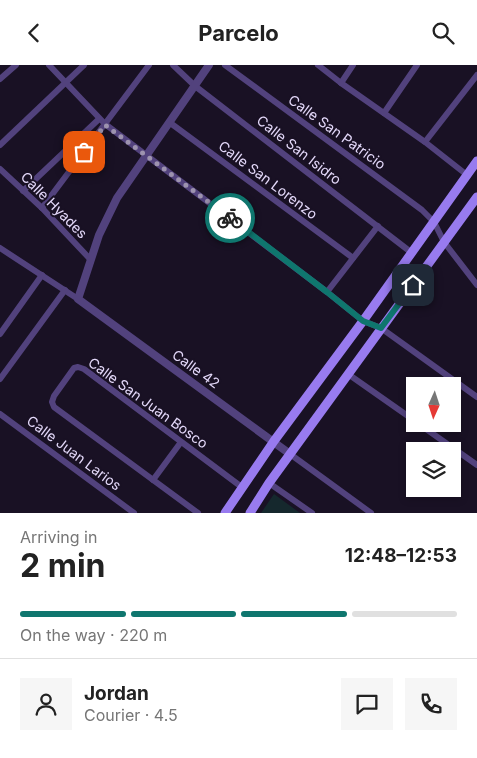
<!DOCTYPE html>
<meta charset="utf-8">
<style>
:root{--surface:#fff;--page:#f6f6f6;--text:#222;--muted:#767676;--line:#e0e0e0;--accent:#0f766e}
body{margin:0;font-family:Inter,sans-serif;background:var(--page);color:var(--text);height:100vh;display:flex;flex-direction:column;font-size:19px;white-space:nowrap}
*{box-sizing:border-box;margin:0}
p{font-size:16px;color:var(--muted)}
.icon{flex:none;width:28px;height:28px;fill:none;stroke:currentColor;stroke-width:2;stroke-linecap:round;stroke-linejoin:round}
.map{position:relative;height:448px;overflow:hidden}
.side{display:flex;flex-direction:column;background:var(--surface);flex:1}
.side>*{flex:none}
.needle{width:32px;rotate:183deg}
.buttons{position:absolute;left:406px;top:312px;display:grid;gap:10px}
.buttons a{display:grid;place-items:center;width:55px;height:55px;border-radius:0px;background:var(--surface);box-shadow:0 2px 8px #0003;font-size:25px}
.pin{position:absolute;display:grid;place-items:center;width:42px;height:42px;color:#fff;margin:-21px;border-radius:10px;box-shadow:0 2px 8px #0006}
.courier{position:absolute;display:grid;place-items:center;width:50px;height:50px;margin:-25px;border:4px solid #0f766e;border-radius:50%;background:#fff;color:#222;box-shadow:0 1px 6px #0007}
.headline em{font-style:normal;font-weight:700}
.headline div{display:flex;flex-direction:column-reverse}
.headline{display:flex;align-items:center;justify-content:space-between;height:85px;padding:0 20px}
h1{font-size:32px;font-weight:700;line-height:38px}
.bar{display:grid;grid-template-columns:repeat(4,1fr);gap:8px 5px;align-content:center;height:60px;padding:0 20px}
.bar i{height:6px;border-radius:4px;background:var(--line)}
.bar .current{background:var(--accent)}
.bar p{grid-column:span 4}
.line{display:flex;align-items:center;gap:12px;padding:0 20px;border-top:1px solid var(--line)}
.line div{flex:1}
.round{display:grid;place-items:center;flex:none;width:52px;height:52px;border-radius:0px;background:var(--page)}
header{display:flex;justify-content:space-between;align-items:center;height:65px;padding:0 20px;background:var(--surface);font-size:22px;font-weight:700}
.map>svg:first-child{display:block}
.green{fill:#15282d}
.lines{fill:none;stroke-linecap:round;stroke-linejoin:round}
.minor{stroke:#52427d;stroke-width:6}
.tertiary{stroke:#52427d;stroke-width:8}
.secondary{stroke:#987bef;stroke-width:9}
.done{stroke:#9d93af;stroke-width:5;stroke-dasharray:0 9}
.route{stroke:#0f766e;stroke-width:6}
.labels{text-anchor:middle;stroke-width:4;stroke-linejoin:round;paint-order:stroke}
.street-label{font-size:14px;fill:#e4d9fa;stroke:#191124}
</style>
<header><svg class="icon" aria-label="back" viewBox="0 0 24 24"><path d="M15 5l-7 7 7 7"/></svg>Parcelo<svg class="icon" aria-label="search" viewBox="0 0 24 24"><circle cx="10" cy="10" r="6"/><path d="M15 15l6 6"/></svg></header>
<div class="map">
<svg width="477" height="448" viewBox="0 0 477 448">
<rect width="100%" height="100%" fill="#191124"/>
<polygon class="green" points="274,429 300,448 261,448"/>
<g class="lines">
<g class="minor">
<polyline points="49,0 105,59 327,227 363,256 381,263 477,332"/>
<polyline points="173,0 195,21 412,188"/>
<polyline points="225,0 422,145 434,157 444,177 477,220"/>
<polyline points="318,0 341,18 425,77 467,110"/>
<polyline points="0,14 16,0"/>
<polyline points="341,18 353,0"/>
<polyline points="384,48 417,0"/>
<polyline points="169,57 353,193"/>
<polyline points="425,77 477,10"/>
<polyline points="0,80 84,0"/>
<polyline points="0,104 42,143 90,194"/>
<polyline points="23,126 99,54"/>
<polyline points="42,143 149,0"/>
<polyline points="0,183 78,234"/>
<polyline points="327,227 378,161"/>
<polyline points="0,269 42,210"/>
<polyline points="348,309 415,356"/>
<polyline points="0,314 65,225"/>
<polyline points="0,349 134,448"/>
<polyline points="419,359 477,400"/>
<polyline points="290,389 371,448"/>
<polyline points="153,415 181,377"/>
<polyline points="269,418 312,448"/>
<polyline points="198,448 54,342 52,337 54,331 74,303 78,302 84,304 243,423"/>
</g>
<polyline class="tertiary" points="209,0 117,133 99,170 78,234 290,389"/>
<g class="secondary">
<polyline points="225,448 274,376 363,256 477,96"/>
<polyline points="250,448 269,418 477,132"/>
</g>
</g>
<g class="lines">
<polyline class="done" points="84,87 105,60 230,153"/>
<polyline class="route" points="230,153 327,227 363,256 381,263 413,220"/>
</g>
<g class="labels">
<g class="street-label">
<text transform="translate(337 67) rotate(36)" y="5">Calle San Patricio</text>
<text transform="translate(299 85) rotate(38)" y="5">Calle San Isidro</text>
<text transform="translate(268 115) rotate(37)" y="5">Calle San Lorenzo</text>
<text transform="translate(54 140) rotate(45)" y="5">Calle Hyades</text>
<text transform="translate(196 304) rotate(36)" y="5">Calle 42</text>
<text transform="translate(148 338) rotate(36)" y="5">Calle San Juan Bosco</text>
<text transform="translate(74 388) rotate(37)" y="5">Calle Juan Larios</text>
</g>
</g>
</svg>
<div class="buttons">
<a><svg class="needle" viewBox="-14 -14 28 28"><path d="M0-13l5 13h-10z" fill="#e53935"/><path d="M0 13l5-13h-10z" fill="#767676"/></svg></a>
<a><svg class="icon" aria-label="layers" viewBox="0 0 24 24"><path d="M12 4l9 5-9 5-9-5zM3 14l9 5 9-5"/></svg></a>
</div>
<div class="pin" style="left:84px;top:87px;background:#ea580c"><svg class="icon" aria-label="bag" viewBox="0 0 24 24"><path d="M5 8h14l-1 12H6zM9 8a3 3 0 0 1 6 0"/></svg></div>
<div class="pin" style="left:413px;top:220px;background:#1f2937"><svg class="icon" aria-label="home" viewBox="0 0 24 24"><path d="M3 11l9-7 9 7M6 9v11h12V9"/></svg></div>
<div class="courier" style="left:230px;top:153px"><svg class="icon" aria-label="bike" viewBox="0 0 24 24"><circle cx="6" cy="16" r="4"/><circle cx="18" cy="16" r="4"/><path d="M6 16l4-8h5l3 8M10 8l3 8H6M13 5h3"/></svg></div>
</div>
<section class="side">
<div class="headline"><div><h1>2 min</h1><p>Arriving in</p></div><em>12:48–12:53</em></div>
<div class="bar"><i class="current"></i><i class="current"></i><i class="current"></i><i></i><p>On the way · 220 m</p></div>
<div class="line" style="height:90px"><a class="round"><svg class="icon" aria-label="person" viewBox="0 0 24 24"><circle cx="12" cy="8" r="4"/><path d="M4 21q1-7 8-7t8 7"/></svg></a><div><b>Jordan</b><p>Courier · 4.5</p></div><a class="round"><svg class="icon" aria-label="chat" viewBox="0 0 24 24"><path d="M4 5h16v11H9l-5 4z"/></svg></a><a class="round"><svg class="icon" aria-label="phone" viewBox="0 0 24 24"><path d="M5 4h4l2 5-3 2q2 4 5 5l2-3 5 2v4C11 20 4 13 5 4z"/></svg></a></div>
</section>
